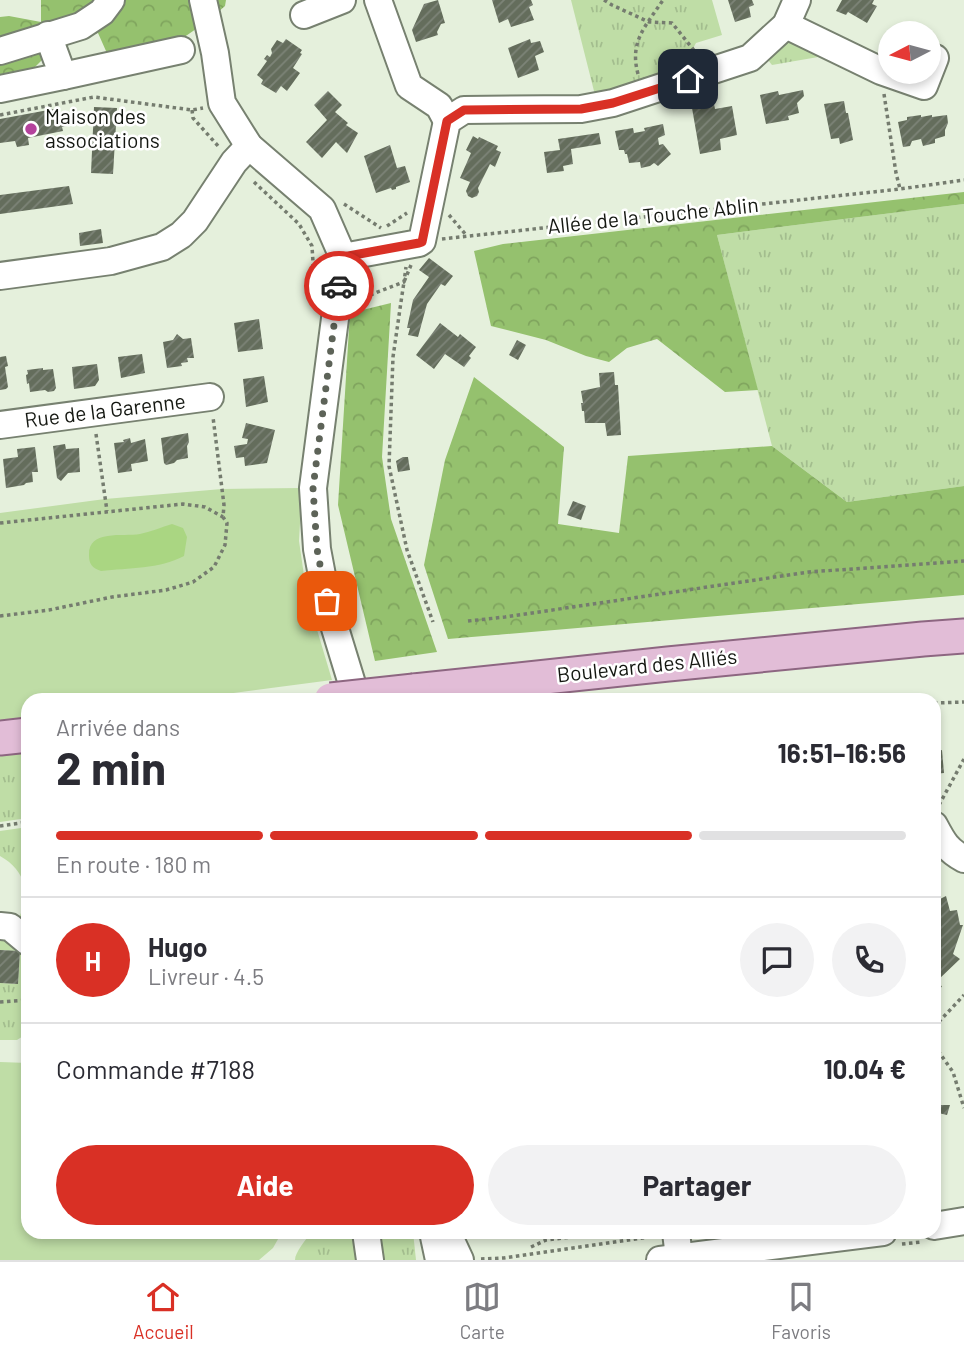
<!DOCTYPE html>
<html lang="fr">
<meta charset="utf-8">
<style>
:root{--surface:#fff;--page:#f2f2f3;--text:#2b2b33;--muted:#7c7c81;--line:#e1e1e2;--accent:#d93025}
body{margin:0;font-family:Barlow,sans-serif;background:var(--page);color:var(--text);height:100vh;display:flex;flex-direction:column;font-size:26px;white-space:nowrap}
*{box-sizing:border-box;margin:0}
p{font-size:23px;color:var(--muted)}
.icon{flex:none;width:38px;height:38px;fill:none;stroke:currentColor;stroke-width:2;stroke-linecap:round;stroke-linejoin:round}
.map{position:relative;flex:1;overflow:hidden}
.sheet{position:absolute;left:21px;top:693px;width:920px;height:546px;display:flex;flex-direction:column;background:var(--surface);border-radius:21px;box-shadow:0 4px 10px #0003}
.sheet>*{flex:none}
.needle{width:46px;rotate:264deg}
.tools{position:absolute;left:878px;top:21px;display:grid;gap:14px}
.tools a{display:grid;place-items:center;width:63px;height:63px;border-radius:50%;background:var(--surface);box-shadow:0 4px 10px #0003;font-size:35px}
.pin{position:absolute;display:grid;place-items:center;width:60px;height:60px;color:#fff;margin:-30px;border-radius:14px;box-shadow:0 4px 10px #0006}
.courier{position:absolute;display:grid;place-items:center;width:70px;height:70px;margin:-35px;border:5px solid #d93025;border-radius:50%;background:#fff;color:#222;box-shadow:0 2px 9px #0007}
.overview em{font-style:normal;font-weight:700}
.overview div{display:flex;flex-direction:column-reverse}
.overview{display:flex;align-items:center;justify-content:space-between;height:119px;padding:0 35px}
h1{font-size:46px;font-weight:700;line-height:52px}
.bar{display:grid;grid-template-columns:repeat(4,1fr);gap:10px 7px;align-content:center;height:84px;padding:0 35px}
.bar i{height:9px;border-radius:5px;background:var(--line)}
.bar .selected{background:var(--accent)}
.bar p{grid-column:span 4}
.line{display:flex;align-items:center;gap:18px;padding:0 35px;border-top:2px solid var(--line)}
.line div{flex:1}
.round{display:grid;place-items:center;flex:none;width:74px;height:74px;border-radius:37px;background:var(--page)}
.primary-button{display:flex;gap:14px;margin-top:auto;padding:14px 35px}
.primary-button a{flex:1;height:80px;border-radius:42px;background:var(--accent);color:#fff;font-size:28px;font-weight:700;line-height:80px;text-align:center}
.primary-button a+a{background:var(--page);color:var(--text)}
.dock{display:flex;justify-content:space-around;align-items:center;height:98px;border-top:2px solid var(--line);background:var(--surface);font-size:19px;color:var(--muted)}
.dock a{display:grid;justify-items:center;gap:4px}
.dock .selected{color:var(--accent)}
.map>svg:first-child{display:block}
.grass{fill:url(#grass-tufts)}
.forest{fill:url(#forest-crowns)}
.park{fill:#bfdda6}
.water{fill:#aad682}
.building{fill:url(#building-hatch)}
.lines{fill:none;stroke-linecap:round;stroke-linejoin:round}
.minor-casing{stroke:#778170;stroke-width:30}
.major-casing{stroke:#8d6681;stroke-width:37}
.path{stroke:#757c6f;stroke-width:3.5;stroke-dasharray:3.5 3.5;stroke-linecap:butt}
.minor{stroke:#fff;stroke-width:26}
.major{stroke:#e2bdd7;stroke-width:33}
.major-bridge-casing{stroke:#8d6681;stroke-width:37;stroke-linecap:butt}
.major-bridge{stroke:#e2bdd7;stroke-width:33}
.done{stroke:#5d6358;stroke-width:7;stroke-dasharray:0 12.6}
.route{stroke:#d93025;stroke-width:9}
.poi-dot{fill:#b4429c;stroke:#fff;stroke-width:2.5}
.labels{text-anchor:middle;stroke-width:5;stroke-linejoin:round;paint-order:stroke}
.poi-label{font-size:21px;fill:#141711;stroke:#fff;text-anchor:start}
.street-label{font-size:21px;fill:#141711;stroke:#fff}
</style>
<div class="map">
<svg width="964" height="1260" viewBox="0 0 964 1260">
<defs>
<pattern id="grass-tufts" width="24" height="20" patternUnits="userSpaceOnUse" patternTransform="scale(1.75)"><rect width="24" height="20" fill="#bfdda6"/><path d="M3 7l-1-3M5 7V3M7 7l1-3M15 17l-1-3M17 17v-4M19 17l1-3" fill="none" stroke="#a3bd8e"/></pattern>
<pattern id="forest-crowns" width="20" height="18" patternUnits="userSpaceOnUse" patternTransform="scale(1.75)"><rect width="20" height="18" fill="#95c16e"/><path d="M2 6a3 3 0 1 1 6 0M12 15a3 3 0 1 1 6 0" fill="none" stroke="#80a55e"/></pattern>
<pattern id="building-hatch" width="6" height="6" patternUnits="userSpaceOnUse" patternTransform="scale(1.75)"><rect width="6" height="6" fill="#646d5c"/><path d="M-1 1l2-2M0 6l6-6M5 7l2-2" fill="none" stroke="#7d8478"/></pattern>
</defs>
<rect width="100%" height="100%" fill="#e5f0dc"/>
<g class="grass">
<polygon points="571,0 712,0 722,35 696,43 691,52 698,62 595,95"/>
<polygon points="796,40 824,56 772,65 768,60 768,53 778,46"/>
<polygon points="964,204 964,486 847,502 772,446 717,235"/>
<polygon points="28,747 28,818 0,822 0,750"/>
<path d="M28,827V931L17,922C31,896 27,871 0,856V831Z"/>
<polygon points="0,936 28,952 28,1033 17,1040 0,1040 0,983 18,984 20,951 0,950"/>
<path d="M311,1232H361L364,1260H295C295,1252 306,1240 311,1232Z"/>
<polygon points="372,1232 413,1232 416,1260 375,1260"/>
</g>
<g class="forest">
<polygon points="41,0 226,0 225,6 209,20 180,40 125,58 106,51 98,33 56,46 22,80 0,85 0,17 9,16 41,22"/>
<polygon points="964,192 964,204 717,235 758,390 725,392 657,339 627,348 609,362 586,356 546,340 491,326 474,251 503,244"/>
<polygon points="391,303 382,457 391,519 437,652 375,661 338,505 350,313"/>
<polygon points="474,377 564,447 558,524 619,533 628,456 772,446 847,502 964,486 964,595 448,639 424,565 445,460"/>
</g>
<g class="park">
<polygon points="302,488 299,541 307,596 332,680 181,700 28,700 28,720 0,724 0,513 105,499 222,489"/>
<polygon points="0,1062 28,1063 28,1232 282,1232 273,1248 259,1260 0,1260"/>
</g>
<path class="water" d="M172,524L183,528L187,537L184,556C159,569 129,568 101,571C92,568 89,564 89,555C88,529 123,537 140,534C150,532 162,527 172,524Z"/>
<g class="building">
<polygon points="438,0 445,23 441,24 437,32 438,35 416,42 412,30 424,4"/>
<polygon points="492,0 531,0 533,5 529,7 534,20 511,27 508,19 499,23"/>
<polygon points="728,0 752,0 754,5 749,7 751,17 735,22"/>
<polygon points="842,0 874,0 872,4 877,6 867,23 848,12 846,15 836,11"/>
<polygon points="286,39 302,50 300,53 302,54 293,68 300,73 287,91 281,86 276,93 261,84 263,80 257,75 267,61 264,59 267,55 270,57 272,53 271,49 277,40 283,43"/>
<polygon points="530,39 531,43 540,41 544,52 535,56 539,70 518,78 508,48"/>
<polygon points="803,90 804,96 797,103 799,113 788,116 789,120 766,124 760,95 778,91 779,95"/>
<polygon points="328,91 342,105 335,112 348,123 346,125 358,133 347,153 336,142 322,158 306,142 327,120 314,105"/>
<polygon points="844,101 846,113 848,113 853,140 840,144 839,138 831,139 824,104"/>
<polygon points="714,104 715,109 732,106 737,135 720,139 721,150 700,154 692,108"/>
<polygon points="94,107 117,108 113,174 91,173"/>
<polygon points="59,108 59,113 66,112 69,125 62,127 63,131 28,138 29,145 17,147 15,141 0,143 0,119"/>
<polygon points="921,115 921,117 932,115 932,117 947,115 948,123 945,130 945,136 935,139 935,143 923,146 921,139 912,141 910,146 903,147 898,122 907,120 907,117"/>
<polygon points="663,124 665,135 658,138 659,145 663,144 671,154 658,166 654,163 650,166 641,168 640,162 629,163 627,154 625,154 624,150 619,150 615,131 633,128 634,133 645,131 644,128"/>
<polygon points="599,133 601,144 571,149 573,164 563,166 564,171 547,173 544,152 560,150 558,139"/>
<polygon points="473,136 478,139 479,137 498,146 496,150 501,152 495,167 490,164 478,188 479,192 477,196 472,198 468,196 466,191 470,182 460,178 471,153 466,150"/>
<polygon points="390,145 397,168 405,166 410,182 396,187 396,189 392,190 391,188 376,193 364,156"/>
<polygon points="69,186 73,204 0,214 0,195"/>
<polygon points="101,229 103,243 80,246 79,233"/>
<polygon points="429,258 453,276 445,286 441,284 427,304 418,337 408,335 410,328 407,328 413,300 429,277 419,270"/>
<polygon points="259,319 263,349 238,352 234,323"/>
<polygon points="440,323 458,337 460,334 476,347 469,356 471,358 464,367 445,354 434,369 416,355"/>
<polygon points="177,334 183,339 191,338 194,358 187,358 188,362 181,363 182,366 167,368 163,342 173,340"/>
<polygon points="517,340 526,345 518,360 509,355"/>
<polygon points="142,354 145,373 121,378 118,357"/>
<polygon points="6,356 8,366 5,367 8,387 6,389 0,390 0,357"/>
<polygon points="97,364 99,380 95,386 74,389 72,367"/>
<polygon points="43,368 43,370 53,369 56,388 54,391 48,392 45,390 30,392 29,383 27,384 26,375 28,374 27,370"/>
<polygon points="614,372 615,385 618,385 621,435 607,436 605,423 585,423 584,411 582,411 581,403 583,403 581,391 600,387 599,373"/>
<polygon points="264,376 268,402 246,407 243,379"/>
<polygon points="246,423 275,430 267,463 245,466 244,457 236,458 234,446 247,444 248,439 242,438"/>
<polygon points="188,433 189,442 187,446 188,458 177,460 174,463 166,465 164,463 161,438"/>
<polygon points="130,438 131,443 145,439 148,461 131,464 132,471 118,473 114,443 124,442 123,440"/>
<polygon points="65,444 66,449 79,448 80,472 68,473 61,481 57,478 53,446"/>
<polygon points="35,447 38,472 32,472 33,482 26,483 24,485 6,488 3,459 18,457 17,449"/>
<polygon points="403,457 408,457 410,470 398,472 396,461"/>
<polygon points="573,501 586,506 581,520 567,515"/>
<polygon points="942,750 944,773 934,774 934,751"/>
<polygon points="934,896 938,900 946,896 950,911 957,910 960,925 963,925 953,954 960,959 938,980 942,987 934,989 934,945 936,944 934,943"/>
<polygon points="0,950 20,951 18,984 0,983"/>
<polygon points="934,1105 950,1105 947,1115 934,1112"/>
</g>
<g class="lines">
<defs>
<g id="minor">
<polyline points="203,0 215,53 222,103 249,146 322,209 343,257 313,488 317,549 327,602 357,700"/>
<polyline points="378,0 409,86 439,106 447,121"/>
<polyline points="304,15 342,0"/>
<polyline points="786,25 881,71 924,86 935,58"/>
<polyline points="0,51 81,26 102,12 111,0"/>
<polyline points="63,76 181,50"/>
<polyline points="0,89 63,76 48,35"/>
<polyline points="343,257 419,243 422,241 447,121 464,110 581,109 613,103 750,58 786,25 797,0"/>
<polyline points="0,276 111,261 162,247 181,235 195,221 234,162 249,146"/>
<polyline points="0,425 210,397"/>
<path d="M934,825C943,842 947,850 964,859"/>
<polyline points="0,926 10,927 28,942"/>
<polyline points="934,1226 964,1221"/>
<polyline points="366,1232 370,1260"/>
<polyline points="433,1232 439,1260"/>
<polyline points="447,1232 460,1260"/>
<polyline points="676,1232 679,1258"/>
<polyline points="660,1260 883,1232"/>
</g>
<g id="major">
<polyline points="414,691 668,664 923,639 964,636"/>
<polyline points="0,738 28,735"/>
</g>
</defs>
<use href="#minor" class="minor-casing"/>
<use href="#major" class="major-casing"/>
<g class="path">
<polyline points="604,0 612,5 649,22 672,23 697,54"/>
<path d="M638,74C629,41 646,26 663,0"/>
<polyline points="884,94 896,173 900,189"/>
<polyline points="192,110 193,118 219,147"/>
<polyline points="0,115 94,97 192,110 203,108"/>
<polyline points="254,182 299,224 312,246 315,295"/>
<polyline points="344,204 381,228"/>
<polyline points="449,215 467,236"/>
<polyline points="387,226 407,213"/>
<polyline points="442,239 900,189 964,180"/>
<polyline points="411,265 404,282 402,295 393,357 389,466 407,550 433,622"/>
<polyline points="357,300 404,282 406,267"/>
<polyline points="96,434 107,511"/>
<polyline points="0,523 183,504 205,507 223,517"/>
<polyline points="0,616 49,610 112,597 166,590 193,582 214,567 225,545 227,523 223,517 224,505 213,417"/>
<polyline points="468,621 505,617 809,572 964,561"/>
<polyline points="934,703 964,702"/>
<polyline points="939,805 964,759"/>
<polyline points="0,826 28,822"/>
<polyline points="0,1002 28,1000"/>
<polyline points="934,1027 964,995"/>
<polyline points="934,1045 953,1072 964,1108"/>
<polyline points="902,1244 922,1242"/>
<polyline points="531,1247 546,1240 613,1232"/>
<polyline points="481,1259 504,1258 657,1236"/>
</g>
<use href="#minor" class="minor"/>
<use href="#major" class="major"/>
<defs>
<polyline id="major-bridge" points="331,700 414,691"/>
</defs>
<use href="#major-bridge" class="major-bridge-casing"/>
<use href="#major-bridge" class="major-bridge"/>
</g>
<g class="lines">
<polyline class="done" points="327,601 317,549 313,488 339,286"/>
<polyline class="route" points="339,286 343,257 419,243 422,242 447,121 464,110 581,109 613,103 688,79"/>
</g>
<circle class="poi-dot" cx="31" cy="129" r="7"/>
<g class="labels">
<g class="poi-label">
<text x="45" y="124">Maison des<tspan x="45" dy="24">associations</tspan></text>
</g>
<g class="street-label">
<text transform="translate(653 216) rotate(-6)" y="7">Allée de la Touche Ablin</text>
<text transform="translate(105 411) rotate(-7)" y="7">Rue de la Garenne</text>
<text transform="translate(647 666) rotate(-6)" y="7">Boulevard des Alliés</text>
</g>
</g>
</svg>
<div class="tools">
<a><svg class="needle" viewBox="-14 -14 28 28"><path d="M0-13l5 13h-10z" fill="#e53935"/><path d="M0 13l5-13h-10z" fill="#7c7c81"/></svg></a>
</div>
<div class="pin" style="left:327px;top:601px;background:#ea580c"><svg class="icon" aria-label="bag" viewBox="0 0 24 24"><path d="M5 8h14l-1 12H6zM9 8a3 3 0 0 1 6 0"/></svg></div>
<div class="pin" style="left:688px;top:79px;background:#1f2937"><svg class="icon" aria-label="home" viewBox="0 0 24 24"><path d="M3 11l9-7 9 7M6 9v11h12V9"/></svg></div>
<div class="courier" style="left:339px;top:286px"><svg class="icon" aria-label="car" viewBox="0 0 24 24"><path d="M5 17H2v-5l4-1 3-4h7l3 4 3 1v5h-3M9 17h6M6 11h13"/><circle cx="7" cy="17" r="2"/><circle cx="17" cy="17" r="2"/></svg></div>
<section class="sheet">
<div class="overview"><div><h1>2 min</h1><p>Arrivée dans</p></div><em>16:51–16:56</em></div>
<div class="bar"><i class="selected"></i><i class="selected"></i><i class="selected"></i><i></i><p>En route · 180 m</p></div>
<div class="line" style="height:126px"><b class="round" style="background:var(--accent);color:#fff">H</b><div><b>Hugo</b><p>Livreur · 4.5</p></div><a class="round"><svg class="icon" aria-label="chat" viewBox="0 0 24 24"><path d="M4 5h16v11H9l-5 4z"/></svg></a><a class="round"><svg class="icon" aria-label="phone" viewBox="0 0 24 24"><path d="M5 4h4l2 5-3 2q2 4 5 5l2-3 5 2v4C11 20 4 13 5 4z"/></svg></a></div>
<div class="line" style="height:91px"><div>Commande #7188</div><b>10.04 €</b></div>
<div class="primary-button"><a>Aide</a><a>Partager</a></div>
</section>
</div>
<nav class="dock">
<a class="selected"><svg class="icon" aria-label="home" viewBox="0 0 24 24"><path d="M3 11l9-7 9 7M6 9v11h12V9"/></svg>Accueil</a>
<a><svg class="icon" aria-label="map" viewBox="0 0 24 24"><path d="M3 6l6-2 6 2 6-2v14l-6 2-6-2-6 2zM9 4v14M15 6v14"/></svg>Carte</a>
<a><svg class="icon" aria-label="saved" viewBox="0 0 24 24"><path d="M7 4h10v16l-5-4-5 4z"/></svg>Favoris</a>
</nav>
